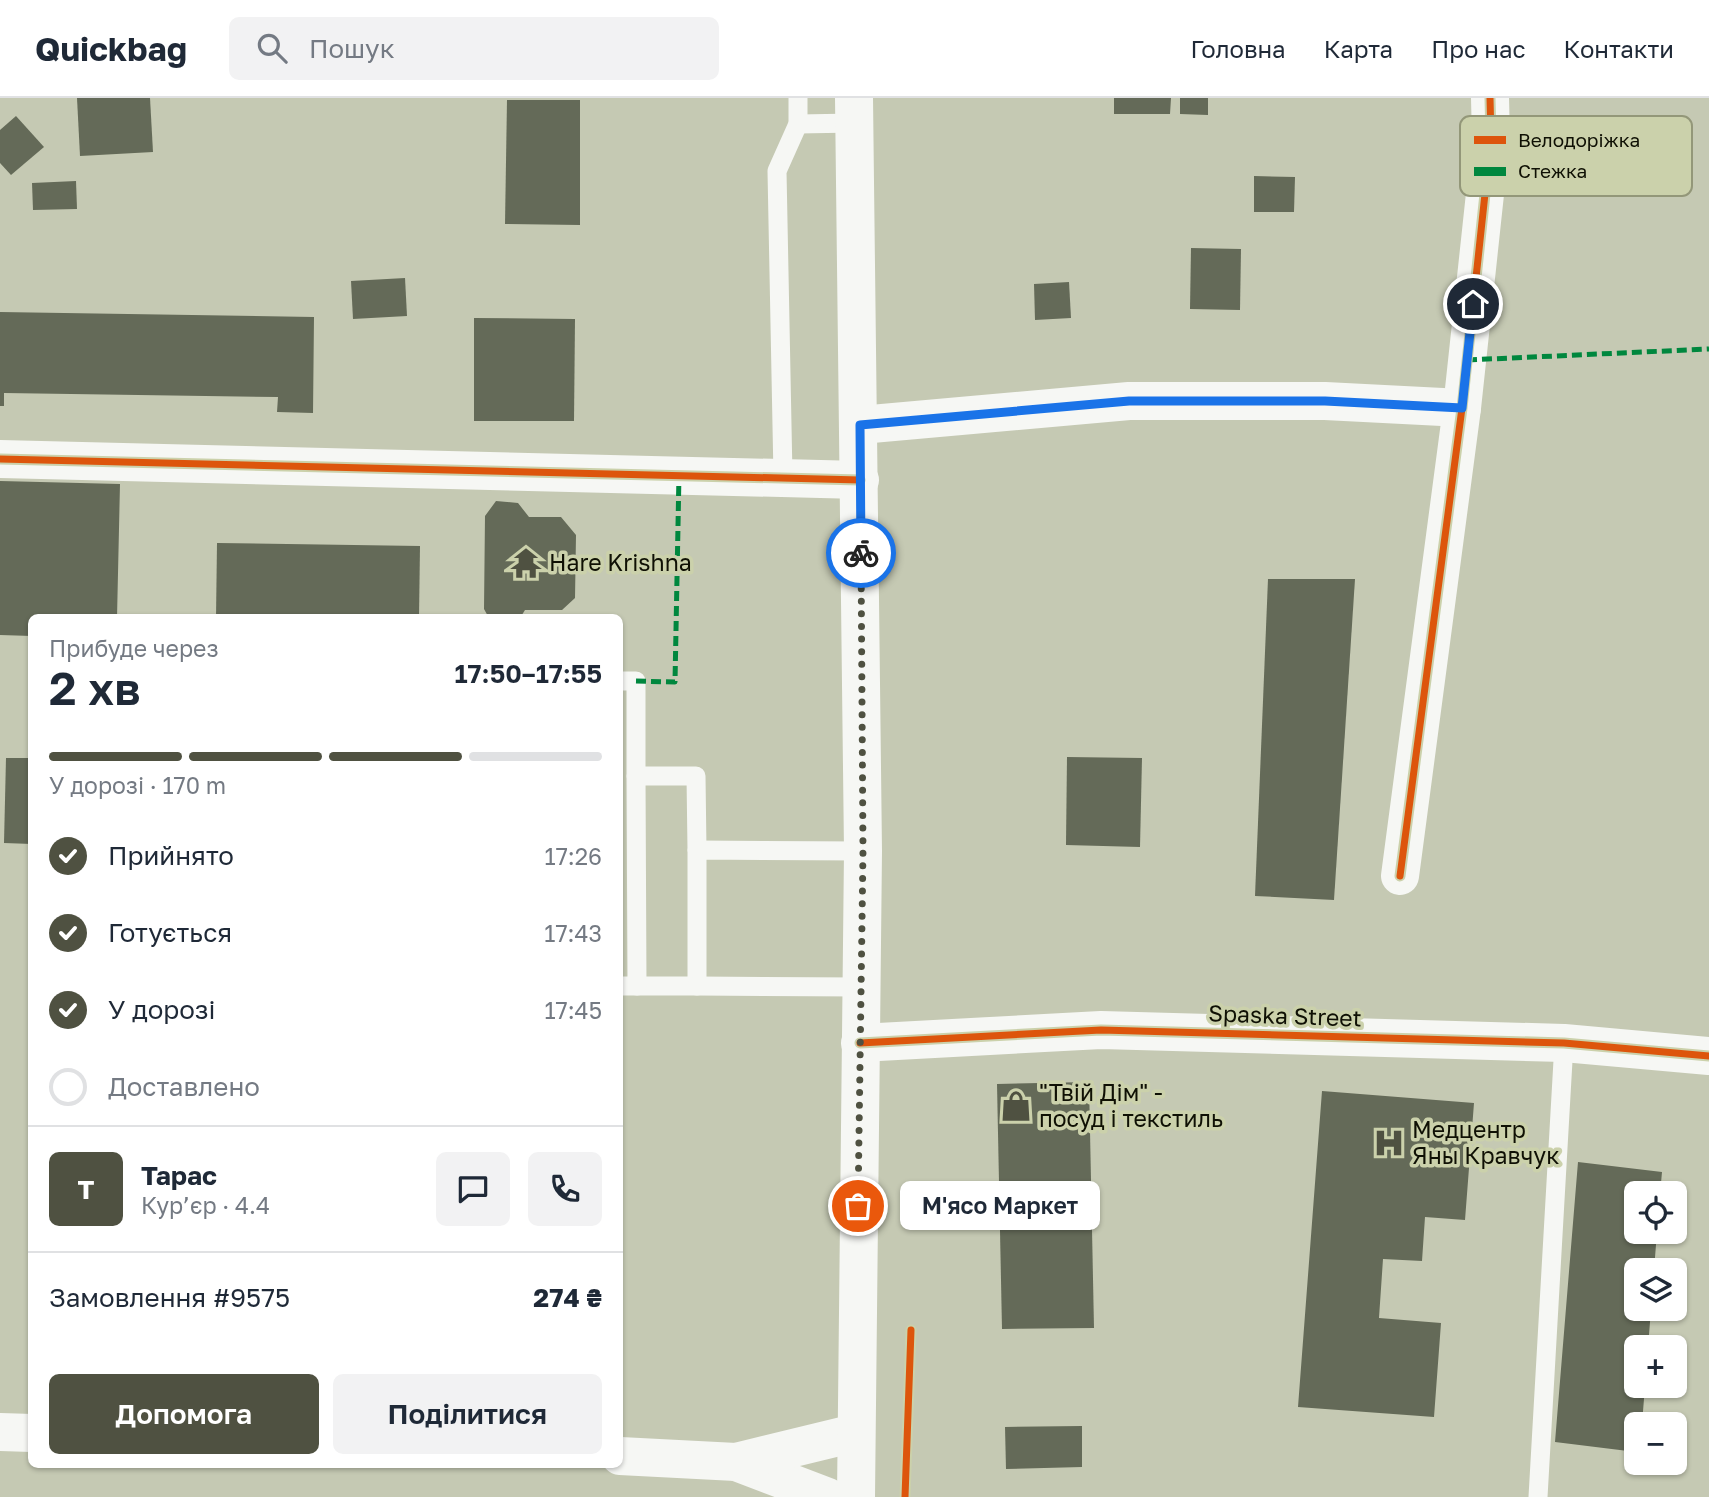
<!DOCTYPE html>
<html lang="uk">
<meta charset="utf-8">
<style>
:root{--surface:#fff;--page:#f2f2f3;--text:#1f2937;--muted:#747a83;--line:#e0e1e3;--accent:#4f5141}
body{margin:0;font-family:"Golos Text",sans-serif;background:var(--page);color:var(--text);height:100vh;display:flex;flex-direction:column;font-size:26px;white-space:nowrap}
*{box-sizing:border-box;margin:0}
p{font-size:23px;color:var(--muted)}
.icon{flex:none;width:38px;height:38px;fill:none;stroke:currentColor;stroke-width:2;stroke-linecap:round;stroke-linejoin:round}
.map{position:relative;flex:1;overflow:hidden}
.side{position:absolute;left:28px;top:516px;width:595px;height:854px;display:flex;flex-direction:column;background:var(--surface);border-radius:10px;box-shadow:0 2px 5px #0004}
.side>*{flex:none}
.fabs{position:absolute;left:1624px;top:1083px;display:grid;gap:14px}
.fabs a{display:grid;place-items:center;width:63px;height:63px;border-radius:10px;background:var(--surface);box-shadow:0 2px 5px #0004;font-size:35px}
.pin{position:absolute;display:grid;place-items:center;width:60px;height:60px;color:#fff;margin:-30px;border:4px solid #fff;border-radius:50%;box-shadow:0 2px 7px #0007}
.courier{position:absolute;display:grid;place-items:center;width:70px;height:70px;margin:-35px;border:5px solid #1a73e8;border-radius:50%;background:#fff;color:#222;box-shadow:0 2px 9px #0007}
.bubble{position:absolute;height:49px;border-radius:10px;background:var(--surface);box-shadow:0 2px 5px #0004;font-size:23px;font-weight:600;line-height:49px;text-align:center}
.headline em{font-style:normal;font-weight:600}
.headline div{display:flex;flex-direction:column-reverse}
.headline{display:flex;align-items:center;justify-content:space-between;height:119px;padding:0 21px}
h1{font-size:46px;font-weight:600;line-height:52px}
.bar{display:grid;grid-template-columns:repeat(4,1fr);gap:10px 7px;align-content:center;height:84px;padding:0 21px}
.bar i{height:9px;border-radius:5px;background:var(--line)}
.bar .current{background:var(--accent)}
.bar p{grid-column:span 4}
.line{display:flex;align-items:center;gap:18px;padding:0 21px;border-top:2px solid var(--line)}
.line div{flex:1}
.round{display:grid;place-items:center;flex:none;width:74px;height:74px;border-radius:10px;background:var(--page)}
ol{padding:0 21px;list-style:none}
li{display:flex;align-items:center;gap:21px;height:77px}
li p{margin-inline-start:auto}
li .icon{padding:7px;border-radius:50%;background:var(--accent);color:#fff;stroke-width:4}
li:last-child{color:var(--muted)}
li i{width:38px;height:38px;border:4px solid var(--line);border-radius:50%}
.cta{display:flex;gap:14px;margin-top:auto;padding:14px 21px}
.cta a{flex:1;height:80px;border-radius:10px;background:var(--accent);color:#fff;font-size:28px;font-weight:600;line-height:80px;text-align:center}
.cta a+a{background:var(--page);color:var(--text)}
header{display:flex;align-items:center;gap:42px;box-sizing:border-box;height:98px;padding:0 35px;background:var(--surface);border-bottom:2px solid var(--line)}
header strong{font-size:33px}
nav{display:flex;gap:38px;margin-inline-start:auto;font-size:24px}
.search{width:490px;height:63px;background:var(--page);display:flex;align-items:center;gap:18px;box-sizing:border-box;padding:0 24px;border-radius:10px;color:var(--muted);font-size:26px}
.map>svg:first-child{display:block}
.building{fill:#646a58}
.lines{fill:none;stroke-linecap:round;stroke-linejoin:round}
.service{stroke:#f6f7f4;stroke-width:19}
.minor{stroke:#f6f7f4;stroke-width:38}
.secondary{stroke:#f6f7f4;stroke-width:38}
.quiet{stroke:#00873e;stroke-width:5;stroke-dasharray:10 5;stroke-linecap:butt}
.cycleway-casing{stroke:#cbd1ab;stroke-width:11}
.cycleway{stroke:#dd550c;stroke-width:7}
.done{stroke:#4f5141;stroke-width:7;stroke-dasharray:0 12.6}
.route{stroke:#1a73e8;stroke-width:9}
.labels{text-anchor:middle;stroke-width:7;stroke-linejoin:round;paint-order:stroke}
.poi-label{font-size:23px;fill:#0f1004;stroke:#cbd1ab;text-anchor:start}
.street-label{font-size:23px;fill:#0f1004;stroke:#cbd1ab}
.key{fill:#cbd1ab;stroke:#939779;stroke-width:2}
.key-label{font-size:19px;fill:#0f1004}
</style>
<header>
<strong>Quickbag</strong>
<div class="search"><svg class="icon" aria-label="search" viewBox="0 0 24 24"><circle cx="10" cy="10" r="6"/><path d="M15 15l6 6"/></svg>Пошук</div>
<nav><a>Головна</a><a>Карта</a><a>Про нас</a><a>Контакти</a></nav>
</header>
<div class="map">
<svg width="1709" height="1399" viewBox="0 0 1709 1399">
<rect width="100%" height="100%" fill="#c5c9b3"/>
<g class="building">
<polygon points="77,0 150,0 153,54 80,58"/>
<polygon points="1114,0 1171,0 1170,16 1114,16"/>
<polygon points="1180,0 1208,0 1208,17 1180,16"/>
<polygon points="507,2 580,2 580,127 505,126"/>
<polygon points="16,18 44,49 11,77 0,65 0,32"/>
<polygon points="1254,78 1295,79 1294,114 1254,114"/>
<polygon points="76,83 77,111 33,112 32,85"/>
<polygon points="1191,150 1241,151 1240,212 1190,211"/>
<polygon points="405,180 407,218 353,221 351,183"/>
<polygon points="1069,184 1071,220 1035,222 1034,186"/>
<polygon points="0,214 314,219 313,315 277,314 278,299 4,295 4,308 0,308"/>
<polygon points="474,220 575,221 574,323 474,323"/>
<polygon points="0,383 120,386 117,520 32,520 32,538 0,537"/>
<polygon points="496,403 518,405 529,419 561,419 576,437 575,500 562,512 525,512 520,520 489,520 484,511 485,418"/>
<polygon points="217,445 420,448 419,520 216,520"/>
<polygon points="1268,481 1355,481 1334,802 1255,798"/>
<polygon points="1067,659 1142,660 1140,749 1066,747"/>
<polygon points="6,660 32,660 32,746 4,745"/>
<polygon points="1089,984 1094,1230 1002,1231 997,986"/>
<polygon points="1322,993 1474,1005 1465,1122 1425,1119 1422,1163 1383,1161 1379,1220 1441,1225 1434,1319 1298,1309"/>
<polygon points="1578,1064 1662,1074 1660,1096 1636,1096 1636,1134 1657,1134 1654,1172 1636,1172 1636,1211 1651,1211 1648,1250 1636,1250 1636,1288 1645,1288 1642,1326 1636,1326 1636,1354 1555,1344"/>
<polygon points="1082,1328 1082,1369 1006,1371 1005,1329"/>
</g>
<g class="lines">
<g class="service">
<polyline points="798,26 855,25"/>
<polyline points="783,378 777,73 798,26 798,0"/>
<polyline points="620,583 636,583 636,678"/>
<polyline points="620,888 697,888 697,752 863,753"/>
<polyline points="637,888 636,678 696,678 697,752"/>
<polyline points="697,888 861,889"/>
<polyline points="1538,1399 1564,945"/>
</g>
<g class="minor">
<polyline points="860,327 1129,303 1325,303 1462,310"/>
<polyline points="0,361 860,382"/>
<polyline points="1400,778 1462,310 1491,40 1490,0"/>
<polyline points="860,945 1101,932 1564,945 1709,958"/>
<polyline points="0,1334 32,1335"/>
<polyline points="620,1358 736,1364 828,1399"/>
<polyline points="736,1364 855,1335"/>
</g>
<polyline class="secondary" points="854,0 863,753 856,1399"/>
<g class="quiet">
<polyline points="1467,262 1709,251"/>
<polyline points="636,583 675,584 679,376"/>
</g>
<defs>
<g id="cycleway">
<polyline points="0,361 860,382"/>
<polyline points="1400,778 1462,310 1491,40 1490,0"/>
<polyline points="860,945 1101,932 1564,945 1709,958"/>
<polyline points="905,1399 911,1232"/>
</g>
</defs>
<use href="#cycleway" class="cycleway-casing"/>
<use href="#cycleway" class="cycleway"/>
</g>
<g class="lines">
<polyline class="done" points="858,1108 863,753 861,455"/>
<polyline class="route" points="861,455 860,327 1129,303 1325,303 1462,310 1473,206"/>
</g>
<defs>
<symbol id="temple-bare" viewBox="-9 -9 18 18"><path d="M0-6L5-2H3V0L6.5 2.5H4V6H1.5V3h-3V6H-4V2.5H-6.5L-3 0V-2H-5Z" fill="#4f5141" stroke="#cbd1ab" stroke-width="2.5" paint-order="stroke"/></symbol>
<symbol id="shop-bare" viewBox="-9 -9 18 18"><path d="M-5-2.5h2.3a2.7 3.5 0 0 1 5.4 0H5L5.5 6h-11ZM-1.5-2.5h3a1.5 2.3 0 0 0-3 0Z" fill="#4f5141" stroke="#cbd1ab" stroke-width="2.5" paint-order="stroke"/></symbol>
<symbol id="hospital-bare" viewBox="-9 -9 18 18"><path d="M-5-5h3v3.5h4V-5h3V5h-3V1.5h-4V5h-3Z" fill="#4f5141" stroke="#cbd1ab" stroke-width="2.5" paint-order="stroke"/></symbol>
</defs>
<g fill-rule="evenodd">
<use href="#temple-bare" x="504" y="443" width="44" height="44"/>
<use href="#shop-bare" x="994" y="986" width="44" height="44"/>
<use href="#hospital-bare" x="1367" y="1023" width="44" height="44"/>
</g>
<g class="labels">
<g class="poi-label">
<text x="549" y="473">Hare Krishna</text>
<text x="1039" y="1003">"Твій Дім" -<tspan x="1039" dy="26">посуд і текстиль</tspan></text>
<text x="1412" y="1040">Медцентр<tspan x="1412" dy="26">Яны Кравчук</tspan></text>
</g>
<g class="street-label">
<text transform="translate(1285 918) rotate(2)" y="8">Spaska Street</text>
</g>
</g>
<rect x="1460" y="18" width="232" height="80" rx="10" class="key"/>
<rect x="1474" y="38" width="32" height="8" fill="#dd550c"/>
<rect x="1474" y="69" width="32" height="9" fill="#00873e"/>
<g class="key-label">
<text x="1518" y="49">Велодоріжка</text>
<text x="1518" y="80">Стежка</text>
</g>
</svg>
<div class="fabs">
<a><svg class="icon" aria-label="locate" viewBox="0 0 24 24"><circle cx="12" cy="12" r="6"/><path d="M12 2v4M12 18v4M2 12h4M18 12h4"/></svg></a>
<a><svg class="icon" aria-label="layers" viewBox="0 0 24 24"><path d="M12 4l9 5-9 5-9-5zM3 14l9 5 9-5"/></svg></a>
<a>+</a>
<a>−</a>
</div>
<div class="pin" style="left:858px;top:1108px;background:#ea580c"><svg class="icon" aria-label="bag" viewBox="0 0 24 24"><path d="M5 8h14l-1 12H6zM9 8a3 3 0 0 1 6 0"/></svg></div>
<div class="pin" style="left:1473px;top:206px;background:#1f2937"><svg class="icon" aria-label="home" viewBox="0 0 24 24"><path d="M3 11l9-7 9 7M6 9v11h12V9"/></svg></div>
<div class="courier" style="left:861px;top:455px"><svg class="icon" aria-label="bike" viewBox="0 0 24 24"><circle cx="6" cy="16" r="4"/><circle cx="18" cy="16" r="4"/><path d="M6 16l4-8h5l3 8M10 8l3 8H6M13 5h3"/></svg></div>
<div class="bubble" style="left:900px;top:1083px;width:200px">М'ясо Маркет</div>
<section class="side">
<div class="headline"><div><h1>2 хв</h1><p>Прибуде через</p></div><em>17:50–17:55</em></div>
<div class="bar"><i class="current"></i><i class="current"></i><i class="current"></i><i></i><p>У дорозі · 170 m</p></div>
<ol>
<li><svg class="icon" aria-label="check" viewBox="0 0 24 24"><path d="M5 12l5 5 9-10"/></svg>Прийнято<p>17:26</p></li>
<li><svg class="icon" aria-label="check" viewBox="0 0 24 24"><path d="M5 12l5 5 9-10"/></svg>Готується<p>17:43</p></li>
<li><svg class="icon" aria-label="check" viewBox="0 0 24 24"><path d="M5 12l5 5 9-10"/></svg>У дорозі<p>17:45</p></li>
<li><i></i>Доставлено</li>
</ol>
<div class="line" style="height:126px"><b class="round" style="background:var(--accent);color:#fff">Т</b><div><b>Тарас</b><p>Кур’єр · 4.4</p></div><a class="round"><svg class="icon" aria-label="chat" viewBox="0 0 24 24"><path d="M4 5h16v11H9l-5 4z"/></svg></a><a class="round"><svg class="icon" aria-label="phone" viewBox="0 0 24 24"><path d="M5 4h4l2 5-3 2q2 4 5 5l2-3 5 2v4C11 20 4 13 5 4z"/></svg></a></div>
<div class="line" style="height:91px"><div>Замовлення #9575</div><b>274 ₴</b></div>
<div class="cta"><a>Допомога</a><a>Поділитися</a></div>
</section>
</div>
